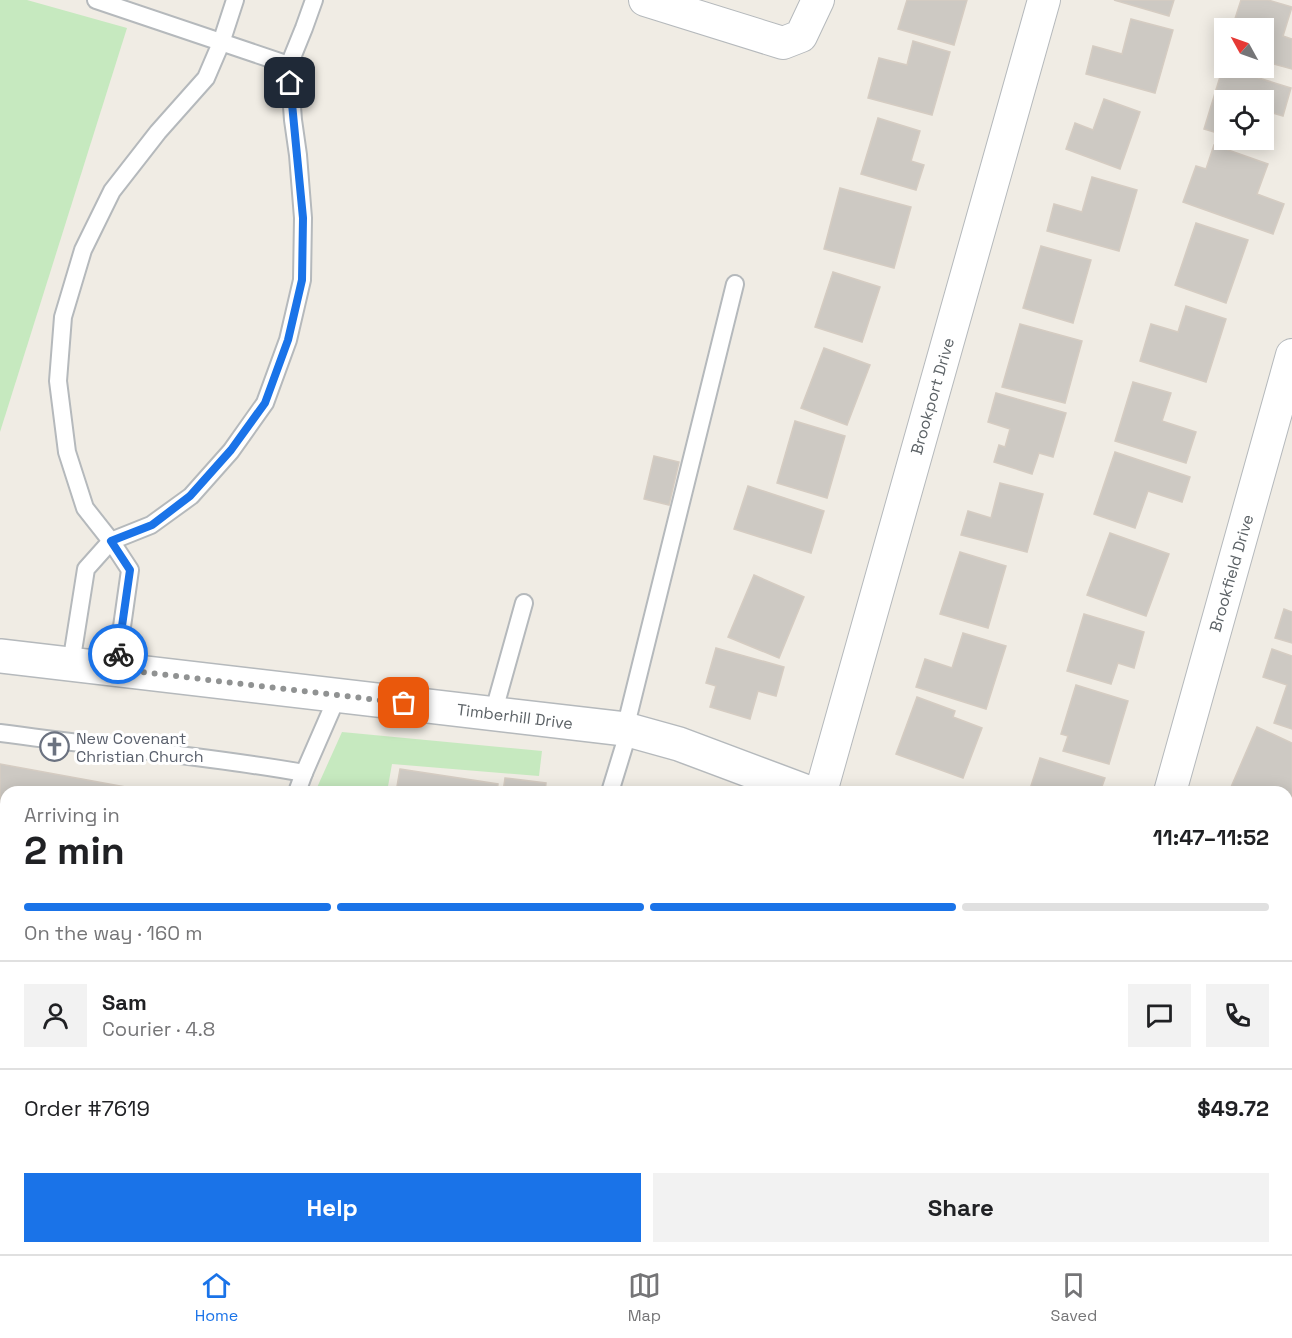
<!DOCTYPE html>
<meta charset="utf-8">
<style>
:root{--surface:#fff;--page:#f2f2f2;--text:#202124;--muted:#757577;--line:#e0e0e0;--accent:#1a73e8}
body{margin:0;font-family:"Space Grotesk",sans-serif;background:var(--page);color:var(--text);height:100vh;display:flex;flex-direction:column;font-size:22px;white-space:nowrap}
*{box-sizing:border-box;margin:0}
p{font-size:20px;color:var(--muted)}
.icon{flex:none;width:33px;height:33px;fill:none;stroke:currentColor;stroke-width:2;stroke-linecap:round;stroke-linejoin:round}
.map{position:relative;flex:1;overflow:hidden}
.sheet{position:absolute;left:0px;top:786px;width:1293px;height:468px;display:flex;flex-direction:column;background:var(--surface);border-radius:18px 18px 0 0;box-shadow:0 3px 15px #0003}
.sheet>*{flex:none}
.needle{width:39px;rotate:310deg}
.controls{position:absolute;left:1214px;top:18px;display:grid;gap:12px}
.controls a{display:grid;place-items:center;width:60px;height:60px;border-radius:0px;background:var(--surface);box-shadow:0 3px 15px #0003;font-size:30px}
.pin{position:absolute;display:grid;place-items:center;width:51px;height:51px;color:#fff;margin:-26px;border-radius:12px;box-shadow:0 3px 9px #0006}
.courier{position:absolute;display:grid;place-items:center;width:60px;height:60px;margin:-30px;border:4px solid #1a73e8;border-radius:50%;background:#fff;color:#222;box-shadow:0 2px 8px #0007}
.headline em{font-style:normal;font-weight:800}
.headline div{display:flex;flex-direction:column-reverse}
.headline{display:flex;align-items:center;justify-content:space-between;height:102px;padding:0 24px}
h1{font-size:39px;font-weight:800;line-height:45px}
.bar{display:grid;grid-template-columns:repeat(4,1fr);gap:9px 6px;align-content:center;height:72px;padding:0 24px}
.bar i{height:8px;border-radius:4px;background:var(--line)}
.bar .active{background:var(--accent)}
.bar p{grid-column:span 4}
.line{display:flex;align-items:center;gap:15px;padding:0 24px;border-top:2px solid var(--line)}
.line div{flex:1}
.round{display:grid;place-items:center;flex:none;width:63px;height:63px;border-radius:0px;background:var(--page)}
.primary-button{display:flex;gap:12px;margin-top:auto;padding:12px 24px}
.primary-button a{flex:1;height:69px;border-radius:0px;background:var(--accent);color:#fff;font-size:24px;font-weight:800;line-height:69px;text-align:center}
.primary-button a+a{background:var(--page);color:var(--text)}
.tab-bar{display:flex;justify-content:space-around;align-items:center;height:84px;border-top:2px solid var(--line);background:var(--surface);font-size:16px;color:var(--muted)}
.tab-bar a{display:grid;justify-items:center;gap:3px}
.tab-bar .active{color:var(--accent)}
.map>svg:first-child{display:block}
.green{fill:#c6e9bf}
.building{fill:#cdc9c3;stroke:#d5ccc2;stroke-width:1.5}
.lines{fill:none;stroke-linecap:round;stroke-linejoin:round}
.service-casing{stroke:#b5b9bc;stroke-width:20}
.minor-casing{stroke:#b5b9bc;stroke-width:34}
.tertiary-casing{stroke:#b5b9bc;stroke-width:36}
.service{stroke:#fff;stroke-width:16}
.minor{stroke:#fff;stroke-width:32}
.tertiary{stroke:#fff;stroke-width:33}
.done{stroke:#909292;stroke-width:6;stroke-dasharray:0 10.8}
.route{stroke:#1a73e8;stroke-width:8}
.labels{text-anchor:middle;stroke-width:6;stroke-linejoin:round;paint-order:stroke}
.street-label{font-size:16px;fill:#5c6266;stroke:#fff}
.worship-label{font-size:16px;fill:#5b616d;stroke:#fff;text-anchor:start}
</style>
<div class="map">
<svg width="1292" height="1254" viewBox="0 0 1292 1254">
<rect width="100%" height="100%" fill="#f0ece4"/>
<g class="green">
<polygon points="0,0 27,0 127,28 0,432"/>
<polygon points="342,732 542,751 539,776 392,764 387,792 315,792"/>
<polygon points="0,1002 6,1003 6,1248 120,1248 117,1254 0,1254"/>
<polygon points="474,1248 522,1248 520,1254 472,1254"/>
</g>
<g class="building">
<polygon points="907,0 967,0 954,45 898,29"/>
<polygon points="1114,0 1174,0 1169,16"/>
<polygon points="1241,0 1268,0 1292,7 1283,36 1292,39 1292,69 1263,61 1263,28 1232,28"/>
<polygon points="1131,19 1173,30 1155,93 1086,74 1093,46 1122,54"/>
<polygon points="913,41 950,52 932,115 868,98 879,58 907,65"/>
<polygon points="1223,67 1291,88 1283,116 1263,110 1263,100 1224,100 1224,135 1204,129"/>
<polygon points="1104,99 1140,112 1120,169 1066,149 1075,123 1093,130"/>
<polygon points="878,118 920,131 911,161 924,165 916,190 861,174"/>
<polygon points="1214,145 1268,164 1257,194 1284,204 1273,234 1183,202 1196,166 1206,169"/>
<polygon points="1092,177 1137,190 1119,251 1047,231 1054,204 1082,212"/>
<polygon points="840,188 911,207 894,268 824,249"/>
<polygon points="1196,223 1248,240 1226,303 1175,285"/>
<polygon points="1041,246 1091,260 1073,323 1023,308"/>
<polygon points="833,272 880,287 862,342 815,327"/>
<polygon points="1186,306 1226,319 1206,382 1140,361 1151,324 1178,332"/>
<polygon points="1020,324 1082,341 1065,403 1002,387"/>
<polygon points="824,348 870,365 847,425 801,408"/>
<polygon points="1133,382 1171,393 1162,421 1196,432 1186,463 1115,441"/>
<polygon points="996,393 1066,413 1053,457 1039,453 1032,474 994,462 999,445 1005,447 1010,429 988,422"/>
<polygon points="795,421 845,436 827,498 777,483"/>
<polygon points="1115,452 1190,477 1182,502 1148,491 1135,528 1094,514"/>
<polygon points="654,456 679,462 669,505 644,499"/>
<polygon points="1000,483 1043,494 1027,552 961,535 968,511 991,518"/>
<polygon points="748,486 824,511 811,553 734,529"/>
<polygon points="1110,533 1169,554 1146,616 1087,595"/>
<polygon points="960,552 1006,566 988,628 940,614"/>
<polygon points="754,575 804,597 779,658 728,637"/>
<polygon points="1284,609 1292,612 1292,643 1275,638"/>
<polygon points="1084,614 1144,632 1134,668 1118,663 1111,684 1067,671"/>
<polygon points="963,633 1006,646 986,709 916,687 925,659 952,668"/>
<polygon points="716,648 784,667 776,696 758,691 750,719 710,707 716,686 706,683"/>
<polygon points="1272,649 1292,656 1292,729 1274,723 1287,685 1263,677"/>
<polygon points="1076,685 1128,701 1109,764 1063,751 1068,736 1061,734"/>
<polygon points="917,697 955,711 953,717 982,728 963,778 896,754"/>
<polygon points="1257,727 1292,743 1292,800 1287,811 1287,792 1243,792 1231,787"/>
<polygon points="1040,758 1105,778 1100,792 1029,792"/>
<polygon points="0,764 153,792 6,792 6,918 0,917"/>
<polygon points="400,769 498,784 497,792 396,792"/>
<polygon points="505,778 546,783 545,792 503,792"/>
<polygon points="1287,826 1292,828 1292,843 1287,857 1292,858 1292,897 1287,895"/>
<polygon points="1292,1079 1292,1126 1287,1124 1287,1091"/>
<polygon points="1287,1188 1292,1190 1292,1239 1289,1237 1287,1241"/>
<polygon points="193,1248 267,1248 266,1254 211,1254 192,1251"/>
<polygon points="595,1248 641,1248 639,1254 615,1254"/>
<polygon points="786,1248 828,1248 826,1254 810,1254"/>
<polygon points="915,1248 979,1248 977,1254 913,1254"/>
<polygon points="1221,1248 1242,1248 1239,1254"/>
<polygon points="1251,1248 1284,1248 1281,1254 1248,1254"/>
</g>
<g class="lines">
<defs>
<g id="service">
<polyline points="96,0 289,65"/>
<polyline points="71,664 86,569 111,541 151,525 191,496 231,451 265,403 288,340 302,280 303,218 298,155 293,120 289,65 304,28 314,0"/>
<polyline points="116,669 130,570 111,541 85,508 67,452 58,381 63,317 83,250 112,191 158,132 206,78 221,43 235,0"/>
<polyline points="493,714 524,603"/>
<polyline points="625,729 735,284"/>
<path d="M0,733C101,747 203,755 304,773L338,695"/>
<polyline points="297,792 304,773"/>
<polyline points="610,792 629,730"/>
<polyline points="0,962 6,963"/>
</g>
<g id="minor">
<polyline points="645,0 783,43 801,36 818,0"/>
<polyline points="821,792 1044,0"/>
<polyline points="1170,792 1292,355"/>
<polyline points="1072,1248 1088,1254"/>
<polyline points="366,1250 380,1254"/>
<polyline points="713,1254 715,1248"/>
</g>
<g id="tertiary">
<polyline points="0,656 625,729 679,744 807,792"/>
<polyline points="1287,972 1292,973"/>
</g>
</defs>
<use href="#service" class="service-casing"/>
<use href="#minor" class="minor-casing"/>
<use href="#tertiary" class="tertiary-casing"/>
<use href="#service" class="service"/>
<use href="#minor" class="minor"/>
<use href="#tertiary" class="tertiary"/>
</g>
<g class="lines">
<polyline class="done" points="118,654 116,669 404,703"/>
<polyline class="route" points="118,654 130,570 111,541 152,525 190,496 231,450 265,403 288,340 302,280 303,218 290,83"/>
</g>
<defs>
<symbol id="church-ring" viewBox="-11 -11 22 22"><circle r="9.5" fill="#fff" stroke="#6b7280" stroke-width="1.5"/><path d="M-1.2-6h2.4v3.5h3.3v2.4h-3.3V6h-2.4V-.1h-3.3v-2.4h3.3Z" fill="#6b7280"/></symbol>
</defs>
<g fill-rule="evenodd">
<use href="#church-ring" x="38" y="730" width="33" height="33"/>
</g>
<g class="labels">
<g class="street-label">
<text transform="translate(932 396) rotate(-74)" y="6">Brookport Drive</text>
<text transform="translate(1231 573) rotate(-74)" y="6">Brookfield Drive</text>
<text transform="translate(515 716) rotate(7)" y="6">Timberhill Drive</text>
</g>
<g class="worship-label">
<text x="76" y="744">New Covenant<tspan x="76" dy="18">Christian Church</tspan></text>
</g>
</g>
</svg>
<div class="controls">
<a><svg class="needle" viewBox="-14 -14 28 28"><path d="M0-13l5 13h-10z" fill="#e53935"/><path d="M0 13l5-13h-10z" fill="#757577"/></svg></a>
<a><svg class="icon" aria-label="locate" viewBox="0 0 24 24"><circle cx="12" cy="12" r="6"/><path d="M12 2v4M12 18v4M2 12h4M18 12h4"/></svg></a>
</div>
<div class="pin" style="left:404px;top:703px;background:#ea580c"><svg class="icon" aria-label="bag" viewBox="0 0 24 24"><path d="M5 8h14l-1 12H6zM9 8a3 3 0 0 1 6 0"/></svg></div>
<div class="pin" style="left:290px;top:83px;background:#1f2937"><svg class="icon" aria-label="home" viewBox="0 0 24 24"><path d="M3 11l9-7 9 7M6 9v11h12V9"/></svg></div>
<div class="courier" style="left:118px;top:654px"><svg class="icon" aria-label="bike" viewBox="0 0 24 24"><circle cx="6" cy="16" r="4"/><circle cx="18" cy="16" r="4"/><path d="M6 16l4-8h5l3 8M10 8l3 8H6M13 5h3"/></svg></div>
<section class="sheet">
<div class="headline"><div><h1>2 min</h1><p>Arriving in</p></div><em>11:47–11:52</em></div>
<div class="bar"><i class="active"></i><i class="active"></i><i class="active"></i><i></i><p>On the way · 160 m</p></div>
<div class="line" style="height:108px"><a class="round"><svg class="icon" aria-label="person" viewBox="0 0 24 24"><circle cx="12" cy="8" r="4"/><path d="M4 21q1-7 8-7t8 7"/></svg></a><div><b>Sam</b><p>Courier · 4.8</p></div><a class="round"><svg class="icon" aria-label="chat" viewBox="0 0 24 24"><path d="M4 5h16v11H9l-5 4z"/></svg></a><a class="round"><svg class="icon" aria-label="phone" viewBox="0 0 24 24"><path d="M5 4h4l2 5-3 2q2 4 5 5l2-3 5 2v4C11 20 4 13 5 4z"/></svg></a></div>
<div class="line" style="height:78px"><div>Order #7619</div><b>$49.72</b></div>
<div class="primary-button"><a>Help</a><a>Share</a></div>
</section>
</div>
<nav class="tab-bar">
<a class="active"><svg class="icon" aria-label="home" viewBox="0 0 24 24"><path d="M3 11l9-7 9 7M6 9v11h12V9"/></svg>Home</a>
<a><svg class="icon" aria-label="map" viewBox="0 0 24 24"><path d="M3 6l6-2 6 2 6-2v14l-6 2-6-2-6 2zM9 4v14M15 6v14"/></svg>Map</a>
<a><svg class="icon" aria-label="saved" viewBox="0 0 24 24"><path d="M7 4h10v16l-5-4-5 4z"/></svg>Saved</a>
</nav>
